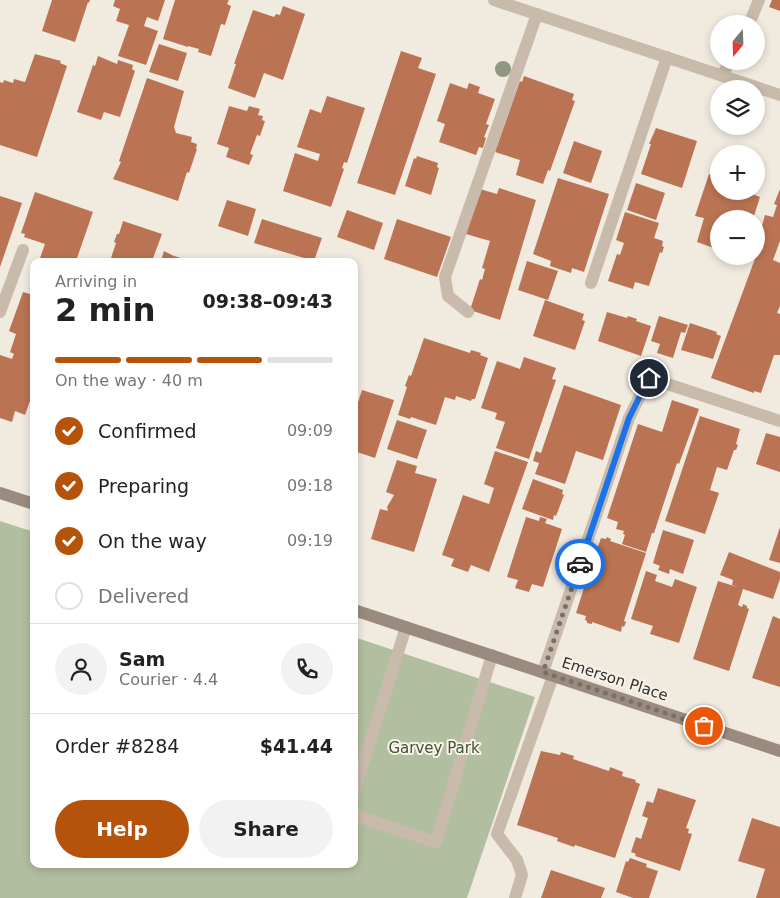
<!DOCTYPE html>
<meta charset="utf-8">
<style>
:root{--surface:#fff;--page:#f2f2f2;--text:#222;--muted:#767676;--line:#e0e0e0;--accent:#b45309}
body{margin:0;font-family:"DejaVu Sans",sans-serif;background:var(--page);color:var(--text);height:100vh;display:flex;flex-direction:column;font-size:19px;white-space:nowrap}
*{box-sizing:border-box;margin:0}
p{font-size:16px;color:var(--muted)}
.icon{flex:none;width:28px;height:28px;fill:none;stroke:currentColor;stroke-width:2;stroke-linecap:round;stroke-linejoin:round}
.map{position:relative;flex:1;overflow:hidden}
.panel{position:absolute;left:30px;top:258px;width:328px;height:610px;display:flex;flex-direction:column;background:var(--surface);border-radius:10px;box-shadow:0 2px 8px #0003}
.panel>*{flex:none}
.needle{width:32px;rotate:199deg}
.fabs{position:absolute;left:710px;top:15px;display:grid;gap:10px}
.fabs a{display:grid;place-items:center;width:55px;height:55px;border-radius:50%;background:var(--surface);box-shadow:0 2px 8px #0003;font-size:25px}
.pin{position:absolute;display:grid;place-items:center;width:42px;height:42px;color:#fff;margin:-21px;border:2px solid #fff;border-radius:50%;box-shadow:0 1px 5px #0007}
.courier{position:absolute;display:grid;place-items:center;width:50px;height:50px;margin:-25px;border:4px solid #1a73e8;border-radius:50%;background:#fff;color:#222;box-shadow:0 1px 6px #0007}
.head em{font-style:normal;font-weight:700}
.head div{display:flex;flex-direction:column-reverse}
.head{display:flex;align-items:center;justify-content:space-between;height:85px;padding:0 25px}
h1{font-size:32px;font-weight:700;line-height:38px}
.bar{display:grid;grid-template-columns:repeat(4,1fr);gap:8px 5px;align-content:center;height:60px;padding:0 25px}
.bar i{height:6px;border-radius:4px;background:var(--line)}
.bar .active{background:var(--accent)}
.bar p{grid-column:span 4}
.line{display:flex;align-items:center;gap:12px;padding:0 25px;border-top:1px solid var(--line)}
.line div{flex:1}
.round{display:grid;place-items:center;flex:none;width:52px;height:52px;border-radius:26px;background:var(--page)}
ol{padding:0 25px;list-style:none}
li{display:flex;align-items:center;gap:15px;height:55px}
li p{margin-inline-start:auto}
li .icon{padding:5px;border-radius:50%;background:var(--accent);color:#fff;stroke-width:4}
li:last-child{color:var(--muted)}
li i{width:28px;height:28px;border:2px solid var(--line);border-radius:50%}
.cta{display:flex;gap:10px;margin-top:auto;padding:10px 25px}
.cta a{flex:1;height:58px;border-radius:30px;background:var(--accent);color:#fff;font-size:20px;font-weight:700;line-height:58px;text-align:center}
.cta a+a{background:var(--page);color:var(--text)}
.map>svg:first-child{display:block}
.green{fill:#b2bea0}
.building{fill:#ba7454}
.lines{fill:none;stroke-linecap:round;stroke-linejoin:round}
.lane{stroke:#c8bbac;stroke-width:12}
.street{stroke:#c8bbac;stroke-width:12}
.secondary{stroke:#9b8b7e;stroke-width:12}
.tree{fill:#91967f}
.done{stroke:#787069;stroke-width:5;stroke-dasharray:0 9}
.route{stroke:#1a73e8;stroke-width:6}
.labels{text-anchor:middle;stroke-width:4;stroke-linejoin:round;paint-order:stroke}
.street-label{font-size:15px;fill:#372f2a;stroke:#f8f3eb}
.park-label{font-size:15px;fill:#435230;stroke:#f8f3eb}
</style>
<div class="map">
<svg width="780" height="898" viewBox="0 0 780 898">
<rect width="100%" height="100%" fill="#f1eadf"/>
<polygon class="green" points="0,521 34,532 34,864 354,864 354,637 535,697 467,898 0,898"/>
<g class="building">
<polygon points="52,0 90,0 89,3 88,2 75,42 42,31"/>
<polygon points="115,0 165,0 158,21 147,17 144,26 158,31 146,65 118,56 129,25 116,21 120,9 113,6"/>
<polygon points="175,0 229,0 227,4 231,6 225,25 221,24 211,56 198,52 199,49 188,46 188,47 163,39"/>
<polygon points="772,0 780,0 780,11 769,7"/>
<polygon points="283,6 305,14 283,80 264,73 255,98 228,88 236,64 234,64 253,10 274,17 276,14 280,15"/>
<polygon points="159,44 187,53 178,81 149,72"/>
<polygon points="401,51 422,58 418,68 436,74 395,195 357,183"/>
<polygon points="35,54 61,61 60,63 67,66 37,157 0,145 0,82 3,83 4,80 13,83 14,79 25,82"/>
<polygon points="98,56 117,64 118,60 133,65 132,69 135,71 120,117 104,112 101,120 77,112 91,71 93,65 95,66"/>
<polygon points="524,76 574,94 572,100 575,101 550,171 548,170 543,184 516,175 520,160 495,152 520,81 522,82"/>
<polygon points="147,78 184,91 174,127 176,133 192,137 191,142 197,144 196,149 197,149 189,173 187,172 178,201 113,179 121,162 119,161"/>
<polygon points="450,83 467,89 469,83 480,87 478,93 495,99 486,124 489,125 484,137 486,138 483,148 479,147 476,155 439,142 445,124 437,121"/>
<polygon points="327,96 365,108 347,163 344,162 342,168 344,169 331,207 283,191 295,153 318,161 320,154 297,147 310,109 321,113"/>
<polygon points="229,106 247,111 249,106 260,109 258,115 263,116 262,120 265,121 260,136 257,135 250,154 253,155 249,165 226,157 229,148 217,144"/>
<polygon points="656,128 697,141 682,188 641,174 651,144 649,144"/>
<polygon points="574,141 602,151 591,183 563,173"/>
<polygon points="417,156 438,163 437,167 439,168 431,195 405,186 414,158 416,159"/>
<polygon points="709,174 719,178 719,191 745,191 760,197 753,219 719,219 719,250 697,242 704,218 695,216"/>
<polygon points="558,178 609,194 584,272 572,268 571,273 550,266 551,261 533,254"/>
<polygon points="636,183 665,193 656,220 627,210"/>
<polygon points="499,188 536,200 500,320 470,310 480,279 482,280 485,269 482,268 490,241 466,234 480,189 497,194"/>
<polygon points="780,189 780,241 773,260 780,263 780,306 777,313 780,314 780,355 774,355 761,393 754,391 754,393 711,378 756,256 756,239 759,232 760,233 765,215 773,217 777,205 774,204"/>
<polygon points="35,192 93,212 76,261 39,261 45,244 24,237 25,234 21,233"/>
<polygon points="0,196 22,203 0,267"/>
<polygon points="227,200 256,209 248,236 218,226"/>
<polygon points="347,210 383,223 374,250 337,237"/>
<polygon points="625,212 659,223 654,238 663,241 662,246 664,247 662,253 660,252 649,286 635,282 633,289 608,281 617,254 620,255 624,243 616,240"/>
<polygon points="262,219 322,238 314,261 254,243"/>
<polygon points="397,219 451,237 437,277 384,259"/>
<polygon points="123,221 162,234 152,261 110,261 116,243 114,242 117,234 119,234"/>
<polygon points="164,251 174,256 191,261 161,261"/>
<polygon points="527,261 558,271 548,300 518,290"/>
<polygon points="34,283 34,389 25,415 15,411 12,422 0,418 0,355 12,359 14,354 10,352 16,334 9,331 23,292 30,294"/>
<polygon points="545,300 584,314 582,320 585,321 575,350 533,336"/>
<polygon points="607,312 627,318 628,316 637,319 636,321 651,326 641,356 598,341"/>
<polygon points="659,316 688,325 685,333 681,332 673,358 657,353 660,344 651,341"/>
<polygon points="690,323 717,332 716,334 721,336 713,359 681,350"/>
<polygon points="424,338 470,353 471,350 481,353 480,355 488,358 475,399 472,399 471,401 456,396 455,400 445,397 436,425 411,417 410,419 398,415 407,387 405,386 409,375 411,376"/>
<polygon points="524,357 556,368 552,379 556,380 529,459 496,448 505,422 495,419 497,413 481,408 497,361 520,369"/>
<polygon points="564,385 621,405 603,460 576,451 565,484 535,474 539,463 533,461 536,451 541,453"/>
<polygon points="362,390 394,400 375,458 354,451 354,415"/>
<polygon points="672,400 699,409 679,464 677,463 654,533 652,533 646,552 622,544 625,535 623,534 624,531 616,529 618,522 607,518 638,424 662,432"/>
<polygon points="700,416 740,429 736,444 738,445 736,450 734,450 727,470 717,467 710,490 719,493 705,534 665,521"/>
<polygon points="397,420 427,430 417,459 387,449"/>
<polygon points="766,433 780,437 780,472 756,464"/>
<polygon points="495,451 528,462 489,572 471,565 468,572 451,566 454,559 442,555 463,495 489,504 494,488 484,484"/>
<polygon points="397,460 417,466 415,473 437,479 414,552 371,539 380,509 388,511 387,507 394,495 386,492"/>
<polygon points="533,479 563,490 562,494 564,495 556,516 554,515 553,520 522,509"/>
<polygon points="526,517 539,521 540,517 547,519 545,523 562,529 543,587 532,584 529,592 515,588 518,580 507,577"/>
<polygon points="780,527 780,563 769,560"/>
<polygon points="663,530 694,540 683,574 670,569 669,574 658,570 660,566 653,563"/>
<polygon points="607,537 611,539 610,541 646,553 624,621 626,622 624,627 622,626 621,632 592,622 592,624 587,623 587,621 585,620 586,616 576,613 589,572 585,571 588,562 592,564 601,538 606,539"/>
<polygon points="729,552 780,572 780,579 773,599 743,589 738,605 742,607 743,604 747,606 747,608 749,609 729,671 693,659 718,581 737,587 732,585 733,580 720,575"/>
<polygon points="646,571 657,575 655,581 672,587 675,579 697,587 679,643 650,634 653,626 631,619"/>
<polygon points="773,616 780,619 780,687 752,678"/>
<polygon points="541,751 560,755 561,752 574,756 573,759 609,771 610,767 623,772 622,776 636,780 635,782 640,784 615,858 575,845 574,847 557,841 558,838 517,825"/>
<polygon points="658,788 696,800 686,828 689,829 688,833 692,834 680,871 635,856 636,854 631,852 636,837 641,839 648,818 642,816 647,801 653,803"/>
<polygon points="752,818 780,827 780,898 756,898 765,869 738,861"/>
<polygon points="630,858 647,864 646,867 658,871 649,898 633,898 616,892 626,861 628,862"/>
<polygon points="551,870 605,888 601,898 541,898"/>
</g>
<g class="lines">
<g class="lane">
<polyline points="749,24 759,0"/>
<polyline points="722,76 730,61"/>
<polyline points="591,283 667,57"/>
<polyline points="0,312 23,250"/>
<polyline points="468,312 448,296 445,277 537,14"/>
<polyline points="543,672 629,418 649,378 780,421"/>
<polyline points="354,792 406,627"/>
<polyline points="354,815 436,842 492,655"/>
<polyline points="515,898 522,875 517,860 497,834 553,676"/>
</g>
<polyline class="street" points="494,0 780,95"/>
<g class="secondary">
<polyline points="0,493 34,504"/>
<polyline points="354,610 780,751"/>
</g>
</g>
<circle class="tree" cx="503" cy="69" r="8"/>
<g class="lines">
<polyline class="done" points="580,564 543,672 704,726"/>
<polyline class="route" points="580,564 629,418 649,378"/>
</g>
<g class="labels">
<g class="street-label">
<text transform="translate(615 679) rotate(18)" y="5">Emerson Place</text>
</g>
<g class="park-label">
<text x="434" y="753">Garvey Park</text>
</g>
</g>
</svg>
<div class="fabs">
<a><svg class="needle" viewBox="-14 -14 28 28"><path d="M0-13l5 13h-10z" fill="#e53935"/><path d="M0 13l5-13h-10z" fill="#767676"/></svg></a>
<a><svg class="icon" aria-label="layers" viewBox="0 0 24 24"><path d="M12 4l9 5-9 5-9-5zM3 14l9 5 9-5"/></svg></a>
<a>+</a>
<a>−</a>
</div>
<div class="pin" style="left:704px;top:726px;background:#ea580c"><svg class="icon" aria-label="bag" viewBox="0 0 24 24"><path d="M5 8h14l-1 12H6zM9 8a3 3 0 0 1 6 0"/></svg></div>
<div class="pin" style="left:649px;top:378px;background:#1f2937"><svg class="icon" aria-label="home" viewBox="0 0 24 24"><path d="M3 11l9-7 9 7M6 9v11h12V9"/></svg></div>
<div class="courier" style="left:580px;top:564px"><svg class="icon" aria-label="car" viewBox="0 0 24 24"><path d="M5 17H2v-5l4-1 3-4h7l3 4 3 1v5h-3M9 17h6M6 11h13"/><circle cx="7" cy="17" r="2"/><circle cx="17" cy="17" r="2"/></svg></div>
<section class="panel">
<div class="head"><div><h1>2 min</h1><p>Arriving in</p></div><em>09:38–09:43</em></div>
<div class="bar"><i class="active"></i><i class="active"></i><i class="active"></i><i></i><p>On the way · 40 m</p></div>
<ol>
<li><svg class="icon" aria-label="check" viewBox="0 0 24 24"><path d="M5 12l5 5 9-10"/></svg>Confirmed<p>09:09</p></li>
<li><svg class="icon" aria-label="check" viewBox="0 0 24 24"><path d="M5 12l5 5 9-10"/></svg>Preparing<p>09:18</p></li>
<li><svg class="icon" aria-label="check" viewBox="0 0 24 24"><path d="M5 12l5 5 9-10"/></svg>On the way<p>09:19</p></li>
<li><i></i>Delivered</li>
</ol>
<div class="line" style="height:90px"><a class="round"><svg class="icon" aria-label="person" viewBox="0 0 24 24"><circle cx="12" cy="8" r="4"/><path d="M4 21q1-7 8-7t8 7"/></svg></a><div><b>Sam</b><p>Courier · 4.4</p></div><a class="round"><svg class="icon" aria-label="phone" viewBox="0 0 24 24"><path d="M5 4h4l2 5-3 2q2 4 5 5l2-3 5 2v4C11 20 4 13 5 4z"/></svg></a></div>
<div class="line" style="height:65px"><div>Order #8284</div><b>$41.44</b></div>
<div class="cta"><a>Help</a><a>Share</a></div>
</section>
</div>
